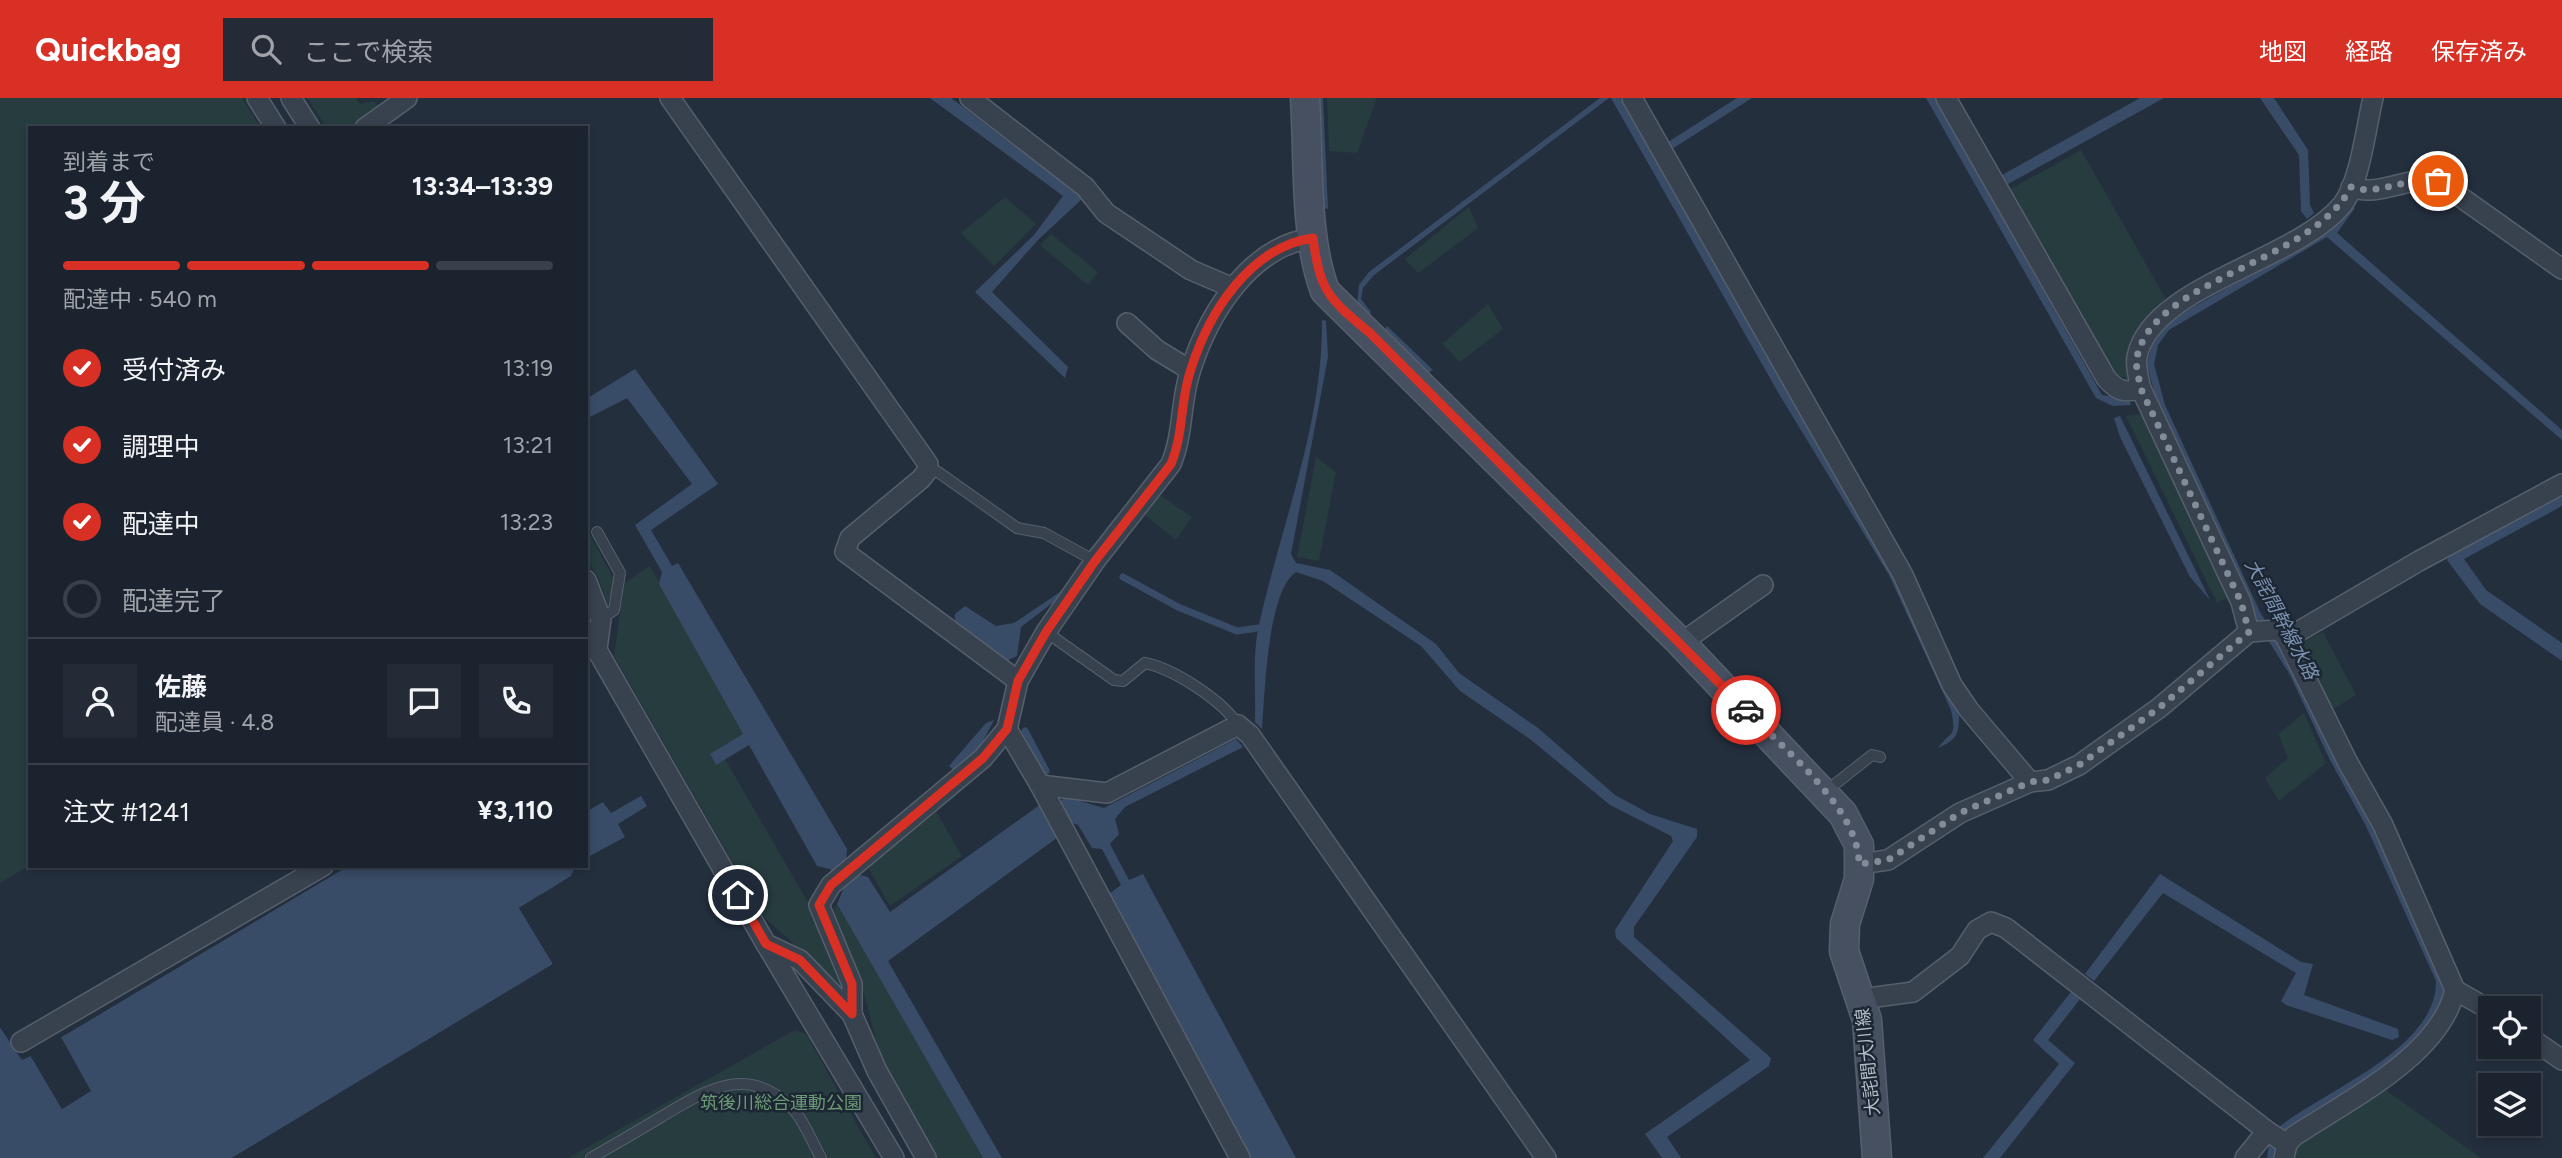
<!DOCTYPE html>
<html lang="ja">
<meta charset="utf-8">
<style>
:root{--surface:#1b232e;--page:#242b36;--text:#f1f3f6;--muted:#a0a4aa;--line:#39404a;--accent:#d93025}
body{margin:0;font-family:Figtree,"Noto Sans JP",sans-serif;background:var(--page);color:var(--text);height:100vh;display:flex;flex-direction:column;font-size:26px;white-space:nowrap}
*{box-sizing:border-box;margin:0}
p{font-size:23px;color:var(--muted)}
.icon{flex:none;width:38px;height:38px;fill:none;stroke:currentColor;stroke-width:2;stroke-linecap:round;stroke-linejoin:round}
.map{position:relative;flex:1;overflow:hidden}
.details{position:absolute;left:28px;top:28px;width:560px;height:742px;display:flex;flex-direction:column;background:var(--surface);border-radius:0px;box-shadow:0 4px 10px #0003,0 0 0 2px var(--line)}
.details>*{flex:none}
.tools{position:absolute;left:2478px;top:898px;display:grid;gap:14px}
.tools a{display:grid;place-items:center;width:63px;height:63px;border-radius:0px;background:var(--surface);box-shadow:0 4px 10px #0003,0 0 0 2px var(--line);font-size:35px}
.pin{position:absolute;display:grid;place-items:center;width:60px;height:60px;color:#fff;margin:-30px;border:4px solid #fff;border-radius:50%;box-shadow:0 2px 7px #0007}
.courier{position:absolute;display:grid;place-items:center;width:70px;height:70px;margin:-35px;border:5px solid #d93025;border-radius:50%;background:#fff;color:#222;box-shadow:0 2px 9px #0007}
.summary em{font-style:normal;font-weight:700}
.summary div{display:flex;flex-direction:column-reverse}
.summary{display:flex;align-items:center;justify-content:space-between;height:119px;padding:0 35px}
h1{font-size:46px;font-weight:700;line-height:52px}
.bar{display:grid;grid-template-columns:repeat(4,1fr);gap:10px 7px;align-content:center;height:84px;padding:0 35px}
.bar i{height:9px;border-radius:5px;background:var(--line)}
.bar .on{background:var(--accent)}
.bar p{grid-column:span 4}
.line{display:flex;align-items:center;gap:18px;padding:0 35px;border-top:2px solid var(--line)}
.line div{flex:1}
.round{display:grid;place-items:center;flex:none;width:74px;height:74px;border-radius:0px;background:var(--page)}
ol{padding:0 35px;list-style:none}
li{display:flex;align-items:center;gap:21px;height:77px}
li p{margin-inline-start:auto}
li .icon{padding:7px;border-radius:50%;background:var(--accent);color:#fff;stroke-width:4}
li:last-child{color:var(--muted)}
li i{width:38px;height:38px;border:4px solid var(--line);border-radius:50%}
header{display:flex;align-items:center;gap:42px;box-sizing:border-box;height:98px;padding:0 35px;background:var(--accent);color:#fff}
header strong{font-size:33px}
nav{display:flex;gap:38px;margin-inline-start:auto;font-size:24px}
.search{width:490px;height:63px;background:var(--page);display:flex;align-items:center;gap:18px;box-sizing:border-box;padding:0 24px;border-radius:0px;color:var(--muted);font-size:26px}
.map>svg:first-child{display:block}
.green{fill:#263c3f}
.water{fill:#394c67}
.pier{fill:#242f3e}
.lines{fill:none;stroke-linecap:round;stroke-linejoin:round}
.stream{stroke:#394c67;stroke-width:7}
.service-casing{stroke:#565f6c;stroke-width:12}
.minor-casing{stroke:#565f6c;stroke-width:22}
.secondary-casing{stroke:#565f6c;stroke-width:31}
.service{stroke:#38414e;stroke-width:10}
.minor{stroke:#38414e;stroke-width:19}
.secondary{stroke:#465061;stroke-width:28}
.done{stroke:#828b98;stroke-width:7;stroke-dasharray:0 12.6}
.route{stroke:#d93025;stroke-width:9}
.labels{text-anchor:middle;stroke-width:5;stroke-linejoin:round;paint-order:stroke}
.street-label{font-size:18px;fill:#b4bcc9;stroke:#1d2633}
.park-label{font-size:18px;fill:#6b9a76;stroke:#1d2633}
.water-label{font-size:19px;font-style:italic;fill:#7c92b1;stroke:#1d2633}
</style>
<header>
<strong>Quickbag</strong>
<div class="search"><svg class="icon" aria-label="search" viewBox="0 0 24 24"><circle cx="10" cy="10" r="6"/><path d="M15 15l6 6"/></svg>ここで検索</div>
<nav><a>地図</a><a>経路</a><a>保存済み</a></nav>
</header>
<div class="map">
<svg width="2562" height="1060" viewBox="0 0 2562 1060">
<rect width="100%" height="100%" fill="#242f3e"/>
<g class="green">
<polygon points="0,0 242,0 261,30 30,30 30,767 0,785"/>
<polygon points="307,0 356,0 360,6 374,3 379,9 358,25 327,30"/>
<polygon points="1327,0 1377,0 1357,55 1329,53"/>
<polygon points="2081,52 2166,201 2133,236 2131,282 2116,277 2007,93"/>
<polygon points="1005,99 1036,126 994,168 961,135"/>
<polygon points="1469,109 1478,130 1418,175 1405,161"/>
<polygon points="1051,136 1098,174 1088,187 1040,147"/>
<polygon points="1488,206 1503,231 1460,264 1442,246"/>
<polygon points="2141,316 2231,498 2217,505 2126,318"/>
<polygon points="1316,359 1336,374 1319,463 1297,459"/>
<polygon points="1160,397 1192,419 1176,442 1145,417"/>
<polygon points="586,430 614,481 608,507 599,481 586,460"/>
<polygon points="650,468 743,636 710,657 716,667 725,661 809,806 842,890 764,819 614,558 624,485"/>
<polygon points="2323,534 2356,597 2330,613 2298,546"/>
<polygon points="2304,615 2326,665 2279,703 2265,680 2288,660 2278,636"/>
<polygon points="936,714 962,758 890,808 868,769"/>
<polygon points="837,806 983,1060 936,1060 882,966 860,880 830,817"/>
<polygon points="795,932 806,936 876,1060 568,1060"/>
<polygon points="2383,990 2481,1060 2293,1060 2291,1056 2299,1043"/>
</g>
<g class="water">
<polygon points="930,0 951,0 1083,100 1038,142 992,194 1068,269 1065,280 975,194 1034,137 1063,98"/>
<polygon points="1318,0 1323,0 1328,111 1322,109"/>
<polygon points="1600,0 1609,0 1374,177 1363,190 1361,201 1371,214 1368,217 1357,207 1359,187 1369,174"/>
<path d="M1611,0H1620L1895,478L1959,618C1959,637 1956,642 1938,650C1951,632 1957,641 1951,612L1889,477L1779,296Z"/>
<polygon points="1737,0 1752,0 1672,51 1668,44"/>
<polygon points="1926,0 1935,0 2102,297 2129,301 2131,307 2113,308 2096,300"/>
<polygon points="2140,0 2164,0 2008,86 2002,77"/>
<polygon points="2260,0 2274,0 2308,52 2310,107 2314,115 2307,121 2301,113 2299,57"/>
<path d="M2351,108L2355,110L2337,135L2562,332V342L2327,139L2169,232L2158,247L2154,266L2165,307L2260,514L2296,572L2372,725L2446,895L2442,912L2394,963L2283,1035L2275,1060H2267L2269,1046L2279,1029C2325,992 2437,951 2436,883L2366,728L2330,662L2290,577L2253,518L2157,306L2147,266L2152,247L2168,224L2323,134Z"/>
<path d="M1322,222L1326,223L1328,259L1291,456L1296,465L1330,472L1436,546L1459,575L1538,630L1615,697L1650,716L1697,731V739L1634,829V839L1771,960L1769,968L1667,1039L1681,1060H1662L1645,1036L1750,962L1616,840L1615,832L1673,743L1671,738L1610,707L1530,641L1460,593L1421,548L1323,483L1296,474C1267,494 1265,595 1262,631L1255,624C1256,593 1252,557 1259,527C1281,426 1323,328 1322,222Z"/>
<polygon points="1387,228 1433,272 1426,276 1383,234"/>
<polygon points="635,271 718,386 651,432 672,468 678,465 847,751 846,761 857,776 868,779 890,814 1041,706 1045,714 1066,699 1104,710 1236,641 1243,649 1125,709 1115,721 1119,736 1110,746 1129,782 1143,776 1296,1060 1250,1060 1109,796 1121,787 1102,751 1092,750 1078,727 1070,724 1058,739 888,863 1002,1060 983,1060 837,806 843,792 830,771 817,768 749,647 716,667 710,656 743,636 659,486 662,474 635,427 692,386 627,300 586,321 586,301"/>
<polygon points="2120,318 2210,502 2190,479 2120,339 2114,320"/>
<polygon points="2562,396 2562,408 2464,461 2486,492 2562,545 2562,563 2480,506 2447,462 2450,455"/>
<polygon points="1063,492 1055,503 1021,529 1017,558 1006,563 955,527 955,516 965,508 996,528 1014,525"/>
<polygon points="994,622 980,649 954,672 949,668 986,625"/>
<polygon points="641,698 647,708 618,726 625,739 586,760 586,714 603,704 611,715"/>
<polygon points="348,768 575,768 571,778 519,810 553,866 232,1060 0,1060 0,929 22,962 30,957 62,1011 90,993 60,940"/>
<polygon points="2160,776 2301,864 2313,866 2304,897 2398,931 2399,939 2392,942 2286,907 2281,903 2296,875 2163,795 2094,883 2085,876"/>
<polygon points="2074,890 2084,896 2048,942 2075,965 2000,1060 1983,1060 2059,966 2033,942"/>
</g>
<g class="pier">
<polygon points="341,768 348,768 61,939 91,993 62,1011 31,958 22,962 0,929 0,925 23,958 33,955 63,1006 86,992 57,941 58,937"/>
<polygon points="540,797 542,800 523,811 556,864 556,868 239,1060 232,1060 553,866 519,810"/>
</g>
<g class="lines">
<g class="stream">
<polyline points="1123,479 1178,509 1237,533 1258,530"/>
<polyline points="1025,633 1046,673"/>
</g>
<defs>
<g id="service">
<polyline points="928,372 938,374 1017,430 1044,435 1095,463"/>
<polyline points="597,434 620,475 614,512 601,521"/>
<path d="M1046,534L1114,582L1123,583L1145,565C1174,571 1222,602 1238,627"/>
<polyline points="1825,694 1872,657 1880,659"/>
<path d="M591,1060C615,1046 638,1033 661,1019C705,993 746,965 791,1009C804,1022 812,1044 821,1060"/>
</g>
<g id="minor">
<polyline points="257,0 276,30"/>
<polyline points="291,0 310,30"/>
<polyline points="670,0 928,366 928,372 921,381 850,440 845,454 1018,583"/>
<polyline points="970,0 1085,89 1106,115 1191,172 1233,190"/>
<polyline points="1632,0 1903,477 1952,587 1969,612 2030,684"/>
<path d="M1946,0L2106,280C2117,293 2124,295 2141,291"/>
<polyline points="365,30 407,0"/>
<path d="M2351,89C2379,100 2409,77 2438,83L2562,171"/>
<polyline points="1127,225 1157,252 1190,272"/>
<polyline points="586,482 601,521 597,551 592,551"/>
<polyline points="586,533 766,846 894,1060"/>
<polyline points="2284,536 2296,535 2419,463 2562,386"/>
<polyline points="1681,545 1763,487"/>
<polyline points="1007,631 1040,687 1240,1060"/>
<polyline points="1040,687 1107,695 1238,627 1250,637 1546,1060"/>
<polyline points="1859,766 1888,762 1960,715 2030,684 2048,682 2079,667 2159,610 2249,534"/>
<path d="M766,846L800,862L852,916V886L819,807L831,787L983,660L1007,631L1018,583L1046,534L1095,463L1171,366C1184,335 1180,302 1191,271C1209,215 1250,148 1313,140"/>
<polyline points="2455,892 2490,912"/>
<polyline points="1861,901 1913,894 1960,858 1977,832 1991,824 2006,830 2267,1033 2287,1046"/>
<polyline points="852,916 877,973 926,1060"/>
<polyline points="2529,939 2562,962"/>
<polyline points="21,944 323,768"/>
<polyline points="2245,1060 2267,1033"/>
<path d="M2284,1060L2287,1046L2294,1038C2348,1002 2440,958 2455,892L2383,727L2347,663L2284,536L2276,532L2249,534L2241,504L2141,291C2139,281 2135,269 2137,259C2150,188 2296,163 2342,107C2360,85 2366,29 2373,0"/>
</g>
<path id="secondary" d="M1305,0C1309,60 1304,137 1325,193L1681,545L1843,716L1859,747V781L1845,826L1844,853L1867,922L1877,1060"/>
</defs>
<use href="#service" class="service-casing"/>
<use href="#minor" class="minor-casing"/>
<use href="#secondary" class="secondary-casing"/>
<use href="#service" class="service"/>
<use href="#minor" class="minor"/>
<use href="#secondary" class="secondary"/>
</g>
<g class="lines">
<path class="done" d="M1746,612C1783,651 1859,710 1859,766L1888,762L1960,715L2030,684L2048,682L2079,667L2159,610L2249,534L2241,504L2141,291C2139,281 2135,268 2137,259C2154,180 2311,166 2351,89C2379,99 2409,77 2438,83"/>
<path class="route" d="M738,797L766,846L800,862L852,916V886L819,807L831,787L983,660L1007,631L1018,583L1046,534L1095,463L1171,366C1184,335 1180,302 1191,271C1209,214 1250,149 1313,140C1320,194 1329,201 1370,235L1746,612"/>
</g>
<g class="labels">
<g class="street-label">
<text transform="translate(1868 964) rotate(-96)" y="6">大詫間大川線</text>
</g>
<g class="park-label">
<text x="781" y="1011">筑後川総合運動公園</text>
</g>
<g class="water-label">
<text transform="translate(2282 521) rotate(62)" y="7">大詫間幹線水路</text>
</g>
</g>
</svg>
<div class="tools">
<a><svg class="icon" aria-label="locate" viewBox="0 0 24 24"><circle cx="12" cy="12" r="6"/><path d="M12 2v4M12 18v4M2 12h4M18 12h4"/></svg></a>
<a><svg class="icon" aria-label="layers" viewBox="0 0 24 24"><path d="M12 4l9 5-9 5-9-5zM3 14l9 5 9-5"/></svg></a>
</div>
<div class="pin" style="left:2438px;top:83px;background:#ea580c"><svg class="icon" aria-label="bag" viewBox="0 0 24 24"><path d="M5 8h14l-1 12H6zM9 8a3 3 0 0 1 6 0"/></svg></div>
<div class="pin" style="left:738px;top:797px;background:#1f2937"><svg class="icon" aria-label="home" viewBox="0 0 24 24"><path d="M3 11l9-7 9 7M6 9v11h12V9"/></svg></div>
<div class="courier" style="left:1746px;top:612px"><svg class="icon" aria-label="car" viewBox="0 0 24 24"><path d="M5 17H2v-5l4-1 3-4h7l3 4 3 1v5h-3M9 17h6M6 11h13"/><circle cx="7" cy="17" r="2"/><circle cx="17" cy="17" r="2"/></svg></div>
<section class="details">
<div class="summary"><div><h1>3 分</h1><p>到着まで</p></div><em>13:34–13:39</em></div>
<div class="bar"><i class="on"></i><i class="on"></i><i class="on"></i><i></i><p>配達中 · 540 m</p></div>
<ol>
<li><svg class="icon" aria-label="check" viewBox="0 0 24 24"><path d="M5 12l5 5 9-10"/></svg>受付済み<p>13:19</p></li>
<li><svg class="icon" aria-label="check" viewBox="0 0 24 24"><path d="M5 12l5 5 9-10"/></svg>調理中<p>13:21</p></li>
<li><svg class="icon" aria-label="check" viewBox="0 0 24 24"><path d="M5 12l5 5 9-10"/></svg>配達中<p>13:23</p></li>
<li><i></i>配達完了</li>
</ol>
<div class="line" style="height:126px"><a class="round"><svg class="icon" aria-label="person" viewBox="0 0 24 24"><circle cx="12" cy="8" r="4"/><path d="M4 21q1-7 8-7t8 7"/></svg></a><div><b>佐藤</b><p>配達員 · 4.8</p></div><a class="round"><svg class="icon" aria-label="chat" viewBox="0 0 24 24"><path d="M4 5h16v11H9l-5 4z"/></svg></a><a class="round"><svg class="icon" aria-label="phone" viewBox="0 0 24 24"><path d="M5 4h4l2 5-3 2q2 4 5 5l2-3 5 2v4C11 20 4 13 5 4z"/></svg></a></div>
<div class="line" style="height:91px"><div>注文 #1241</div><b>¥3,110</b></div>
</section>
</div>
